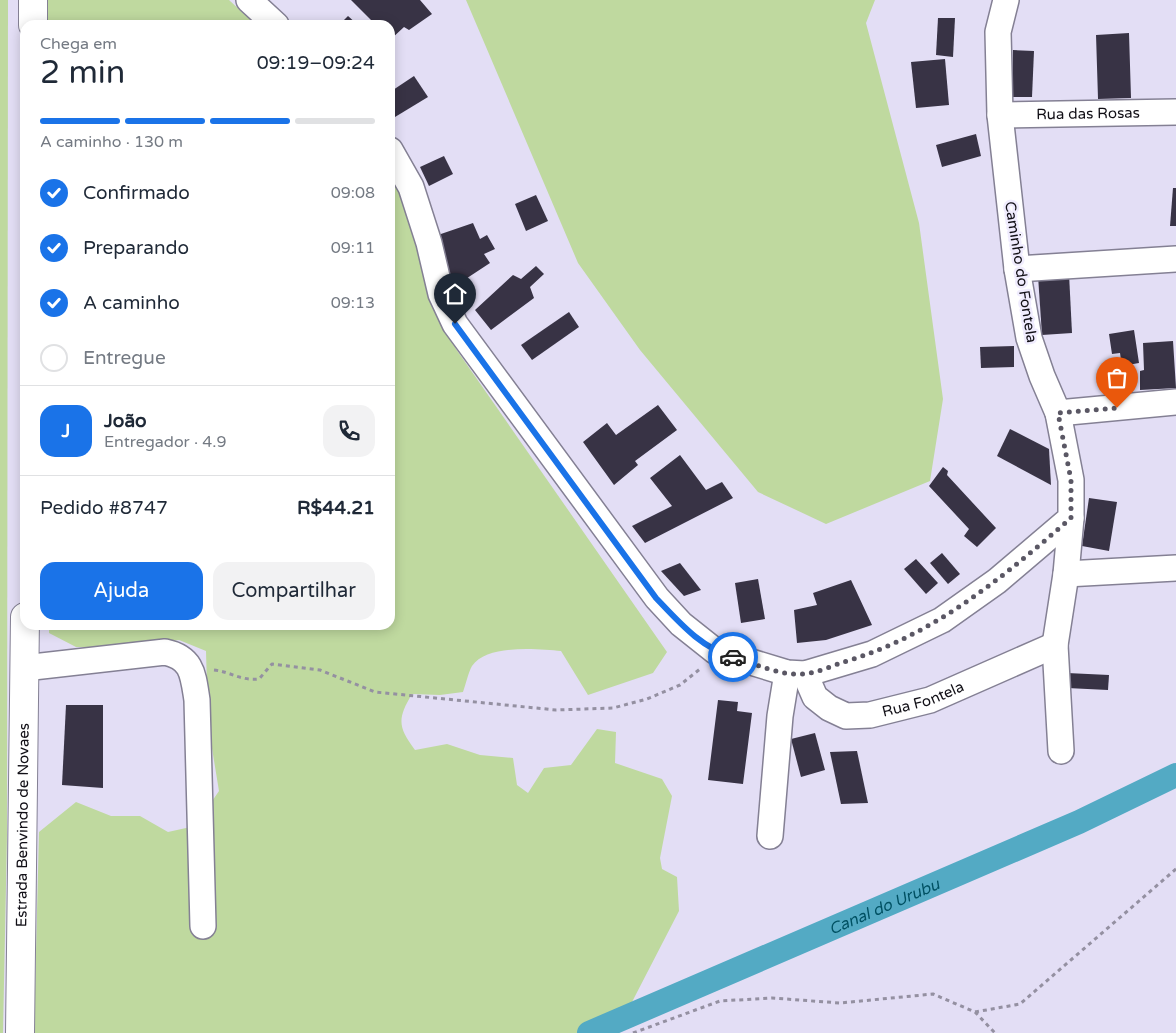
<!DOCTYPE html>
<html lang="pt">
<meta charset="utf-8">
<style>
:root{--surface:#fff;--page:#f2f2f3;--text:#1f2937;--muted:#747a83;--line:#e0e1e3;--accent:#1a73e8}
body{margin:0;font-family:"Varela Round",sans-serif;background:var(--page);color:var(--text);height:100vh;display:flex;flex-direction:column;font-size:19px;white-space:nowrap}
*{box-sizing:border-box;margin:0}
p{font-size:16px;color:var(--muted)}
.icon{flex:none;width:28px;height:28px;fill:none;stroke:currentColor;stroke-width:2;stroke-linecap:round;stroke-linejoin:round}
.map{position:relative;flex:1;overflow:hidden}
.drawer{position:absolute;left:20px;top:20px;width:375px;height:610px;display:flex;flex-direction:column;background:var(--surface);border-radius:15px;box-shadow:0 2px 12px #0003}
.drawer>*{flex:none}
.pin{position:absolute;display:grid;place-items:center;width:42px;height:42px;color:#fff;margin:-51px -21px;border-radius:50% 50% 50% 0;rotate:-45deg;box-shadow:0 0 5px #0007}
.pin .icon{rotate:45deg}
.courier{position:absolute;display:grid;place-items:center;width:50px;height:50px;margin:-25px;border:4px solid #1a73e8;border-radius:50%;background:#fff;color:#222;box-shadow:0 1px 6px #0007}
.overview em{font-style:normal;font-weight:600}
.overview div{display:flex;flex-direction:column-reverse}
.overview{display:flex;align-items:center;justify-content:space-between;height:85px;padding:0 20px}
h1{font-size:32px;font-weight:600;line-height:38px}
.bar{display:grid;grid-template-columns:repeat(4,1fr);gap:8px 5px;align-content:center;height:60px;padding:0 20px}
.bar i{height:6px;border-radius:4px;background:var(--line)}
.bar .active{background:var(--accent)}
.bar p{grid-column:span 4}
.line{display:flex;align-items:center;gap:12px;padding:0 20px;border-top:1px solid var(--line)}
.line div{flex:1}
.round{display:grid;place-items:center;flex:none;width:52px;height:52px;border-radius:15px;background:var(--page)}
ol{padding:0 20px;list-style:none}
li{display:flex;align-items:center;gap:15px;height:55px}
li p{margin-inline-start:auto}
li .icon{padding:5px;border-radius:50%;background:var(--accent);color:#fff;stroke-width:4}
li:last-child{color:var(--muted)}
li i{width:28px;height:28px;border:2px solid var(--line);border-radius:50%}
.primary-button{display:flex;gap:10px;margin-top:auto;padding:10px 20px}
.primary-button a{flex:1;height:58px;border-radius:15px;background:var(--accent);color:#fff;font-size:20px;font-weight:600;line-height:58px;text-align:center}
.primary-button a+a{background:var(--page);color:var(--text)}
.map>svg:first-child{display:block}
.green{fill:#bfd99f}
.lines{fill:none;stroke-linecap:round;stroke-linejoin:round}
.canal{stroke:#53aac4;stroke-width:24}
.building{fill:#383345}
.street-casing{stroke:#848094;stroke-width:28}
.secondary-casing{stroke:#848094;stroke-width:30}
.path{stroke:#9490a1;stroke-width:3;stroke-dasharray:4 4;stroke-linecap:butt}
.street{stroke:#fff;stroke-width:25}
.secondary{stroke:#fff;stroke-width:28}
.done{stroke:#5a5764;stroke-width:5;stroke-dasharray:0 9}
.route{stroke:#1a73e8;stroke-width:6}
.labels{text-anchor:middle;stroke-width:5;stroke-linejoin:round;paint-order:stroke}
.street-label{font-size:15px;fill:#110f16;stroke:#f0ecfe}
.water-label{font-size:16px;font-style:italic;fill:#005163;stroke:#f0ecfe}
</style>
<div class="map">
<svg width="1176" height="1033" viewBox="0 0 1176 1033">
<rect width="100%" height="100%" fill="#e3def5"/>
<g class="green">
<polygon points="0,0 8,0 7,835 3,1033 0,1033"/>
<polygon points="48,0 229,0 256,25 47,25"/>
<polygon points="466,0 875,0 866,23 919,223 943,399 930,481 826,524 758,492 640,350 578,263"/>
<path d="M390,172L404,201L426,276L456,349L667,652L653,673L588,695L561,651C538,649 487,644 472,666C468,673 466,684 463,692L440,695L412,694C397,719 398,727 415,750L447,744L480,755L513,758L517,785L528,793L544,768L571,765L597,729L616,732L615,763L662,779L672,796L660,858L662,869L677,877L679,911L616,1033H34L39,832L76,802L111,816H140L168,832L195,826L219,791L208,724L206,651L179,640L125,647H76L49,633V625H390Z"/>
</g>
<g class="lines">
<path class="canal" id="s1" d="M589,1033L1079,822L1176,775"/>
</g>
<g class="building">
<polygon points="351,0 420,0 432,14 409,30 404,27 390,40 390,25 371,25 374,23"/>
<polygon points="348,16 358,25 339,25"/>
<polygon points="938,18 955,18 953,57 936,55"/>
<polygon points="1129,33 1131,98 1098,99 1096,35"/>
<polygon points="1013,50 1034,51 1032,97 1012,97"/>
<polygon points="945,59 949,105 916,108 911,62"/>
<polygon points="414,76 428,97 395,117 390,109 390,92"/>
<polygon points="976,134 981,156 942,167 936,145"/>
<polygon points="444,156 453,174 429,186 420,167"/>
<polygon points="1173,188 1176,188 1176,226 1170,226"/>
<polygon points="536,195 548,221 526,231 515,204"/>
<polygon points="473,223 480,239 487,235 495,249 484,254 490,263 455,286 442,258 438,235"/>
<polygon points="536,266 544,274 530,287 534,298 491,330 475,310 513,275 521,279"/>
<polygon points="1069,274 1072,333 1042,335 1038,276"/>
<polygon points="569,312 579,327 532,360 521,345"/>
<polygon points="1134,330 1139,363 1122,366 1120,353 1112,354 1109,334"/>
<polygon points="1173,341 1176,388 1140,390 1140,371 1144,370 1143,343"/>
<polygon points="1014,346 1014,367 981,368 980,347"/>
<polygon points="658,405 677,430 635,461 638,465 614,485 583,442 607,423 616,435"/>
<polygon points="1010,429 1049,449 1051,485 997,456"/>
<polygon points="680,455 706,490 722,482 733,498 645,543 632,526 672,506 650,478"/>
<polygon points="943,467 948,471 947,475 996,528 977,547 964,536 969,529 929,486"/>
<polygon points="1089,498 1117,502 1109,551 1082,546"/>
<polygon points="942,553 960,574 948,584 930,563"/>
<polygon points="916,559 938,583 926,594 904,569"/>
<polygon points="680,563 701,590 684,596 661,571"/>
<polygon points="758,579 765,619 741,623 735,583"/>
<polygon points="851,580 872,625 826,640 797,643 794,610 817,605 813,593"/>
<polygon points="1067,673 1109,675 1108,690 1067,688"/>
<polygon points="718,700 738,702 737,711 752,713 743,784 708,780"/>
<polygon points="66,705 103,705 103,788 62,785"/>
<polygon points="815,733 825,770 801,777 791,739"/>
<polygon points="857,751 868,803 841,804 830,752"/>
</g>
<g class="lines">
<defs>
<g id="street">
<polyline points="249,0 276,25"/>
<path id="s2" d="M1000,115L1176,112"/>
<polyline points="390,150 411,187 429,243 441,294 455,324 657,598 681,624 715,651 787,673 805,674 872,654 942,620 997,581 1071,518 1071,480 1058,413 1042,376 1029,338 1017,269 1000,115 998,32 1006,0"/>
<polyline points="1017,269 1176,259"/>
<polyline points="1058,413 1176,402"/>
<polyline points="1066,574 1176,568"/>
<path d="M24,668L165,652C193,658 193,675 197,700L203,926"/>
<path id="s3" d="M805,674L815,697L829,708L846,716L870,715L930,700L1055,645"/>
<polyline points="1061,751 1055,645 1066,574 1071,518"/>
<polyline points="770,836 780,716 787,673"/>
</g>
<g id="secondary">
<polyline points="33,25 33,0"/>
<path id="s4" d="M20,1033L25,617"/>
</g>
</defs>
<use href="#street" class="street-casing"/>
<use href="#secondary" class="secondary-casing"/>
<g class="path">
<path d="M214,670C231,672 241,681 259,679L272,664L320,670L375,692L556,710L613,708L647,699L680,685L700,669"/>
<polyline points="975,1012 1020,1004 1176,869"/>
<polyline points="633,1033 720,1001 772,998 840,1003 933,994 975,1012 995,1033"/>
</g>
<use href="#street" class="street"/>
<use href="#secondary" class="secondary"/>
</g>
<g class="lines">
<path class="done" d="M733,657C755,664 781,676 804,674C817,673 831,666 844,662C934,635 1001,579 1071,518V480L1058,413L1117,408"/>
<path class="route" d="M455,324L656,598C680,623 700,647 733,657"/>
</g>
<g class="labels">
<g class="street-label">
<text dy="5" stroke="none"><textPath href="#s2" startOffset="88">Rua das Rosas</textPath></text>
<text transform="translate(1021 272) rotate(81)" y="5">Caminho do Fontela</text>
<text dy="5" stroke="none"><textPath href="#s3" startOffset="141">Rua Fontela</textPath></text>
<text dy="5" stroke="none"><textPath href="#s4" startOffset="208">Estrada Benvindo de Novaes</textPath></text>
</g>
<g class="water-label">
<text dy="6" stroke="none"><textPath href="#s1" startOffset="321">Canal do Urubu</textPath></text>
</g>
</g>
</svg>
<div class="pin" style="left:1117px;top:408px;background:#ea580c"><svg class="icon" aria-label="bag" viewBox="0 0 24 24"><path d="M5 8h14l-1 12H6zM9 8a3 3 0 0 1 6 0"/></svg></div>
<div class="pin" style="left:455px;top:324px;background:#1f2937"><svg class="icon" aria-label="home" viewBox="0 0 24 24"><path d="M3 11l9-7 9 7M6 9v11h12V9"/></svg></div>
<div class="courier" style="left:733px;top:657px"><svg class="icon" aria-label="car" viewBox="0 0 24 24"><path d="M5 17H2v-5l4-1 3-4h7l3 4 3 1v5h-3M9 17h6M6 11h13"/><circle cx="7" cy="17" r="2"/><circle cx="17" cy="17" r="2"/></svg></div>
<section class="drawer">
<div class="overview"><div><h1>2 min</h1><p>Chega em</p></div><em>09:19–09:24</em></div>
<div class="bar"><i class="active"></i><i class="active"></i><i class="active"></i><i></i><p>A caminho · 130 m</p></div>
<ol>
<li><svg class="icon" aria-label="check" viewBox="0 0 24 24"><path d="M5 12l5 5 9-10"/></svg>Confirmado<p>09:08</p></li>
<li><svg class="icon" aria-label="check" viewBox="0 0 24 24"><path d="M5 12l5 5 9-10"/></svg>Preparando<p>09:11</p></li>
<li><svg class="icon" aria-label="check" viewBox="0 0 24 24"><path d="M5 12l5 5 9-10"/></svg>A caminho<p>09:13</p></li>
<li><i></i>Entregue</li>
</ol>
<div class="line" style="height:90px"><b class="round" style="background:var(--accent);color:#fff">J</b><div><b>João</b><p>Entregador · 4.9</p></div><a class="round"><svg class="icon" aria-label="phone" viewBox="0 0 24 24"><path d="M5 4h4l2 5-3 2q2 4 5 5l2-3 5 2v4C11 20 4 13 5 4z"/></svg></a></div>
<div class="line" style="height:65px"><div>Pedido #8747</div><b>R$44.21</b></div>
<div class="primary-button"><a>Ajuda</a><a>Compartilhar</a></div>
</section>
</div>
